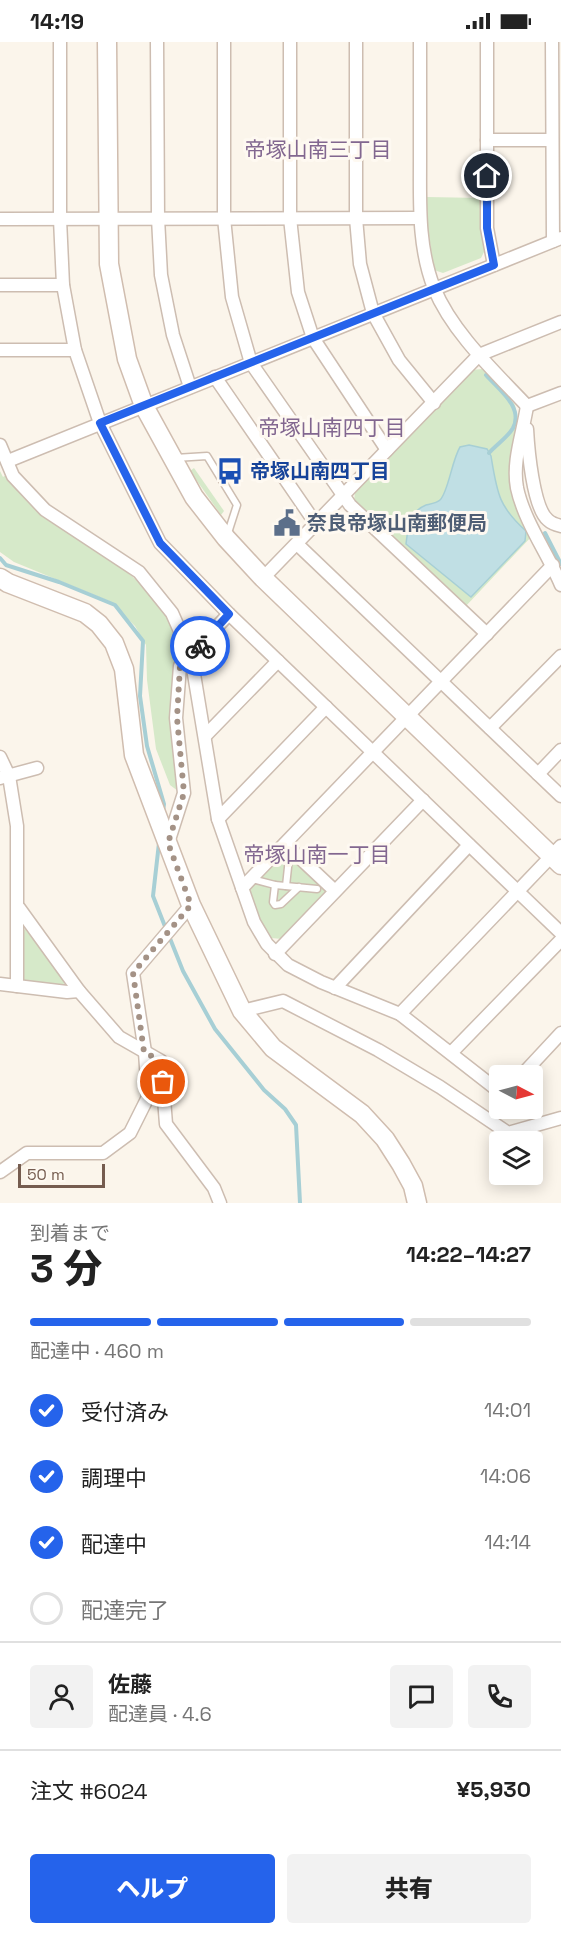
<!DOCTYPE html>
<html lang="ja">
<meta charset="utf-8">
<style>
:root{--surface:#fff;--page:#f2f2f2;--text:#222;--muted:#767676;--line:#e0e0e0;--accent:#2563eb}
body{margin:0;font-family:"Space Grotesk","Noto Sans JP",sans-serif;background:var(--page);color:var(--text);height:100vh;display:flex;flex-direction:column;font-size:22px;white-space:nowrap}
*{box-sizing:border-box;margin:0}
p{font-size:20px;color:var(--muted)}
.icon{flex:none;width:33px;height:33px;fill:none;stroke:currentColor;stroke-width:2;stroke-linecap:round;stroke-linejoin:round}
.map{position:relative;height:1161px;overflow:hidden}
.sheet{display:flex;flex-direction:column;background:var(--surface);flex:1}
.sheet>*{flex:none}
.needle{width:39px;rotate:96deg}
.fabs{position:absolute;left:489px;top:1023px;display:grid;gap:12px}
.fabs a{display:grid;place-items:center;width:54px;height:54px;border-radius:6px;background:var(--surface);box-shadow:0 3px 15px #0003;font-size:30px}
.scale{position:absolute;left:18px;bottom:15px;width:87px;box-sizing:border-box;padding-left:6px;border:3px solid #755c4f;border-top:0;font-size:16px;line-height:21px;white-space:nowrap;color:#755c4f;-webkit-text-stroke:4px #fef9f1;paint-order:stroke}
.pin{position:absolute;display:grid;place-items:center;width:51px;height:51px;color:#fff;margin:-26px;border:3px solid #fff;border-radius:50%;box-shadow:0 2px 6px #0007}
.courier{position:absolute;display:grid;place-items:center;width:60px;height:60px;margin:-30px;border:4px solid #2563eb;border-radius:50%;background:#fff;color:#222;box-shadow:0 2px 8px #0007}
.head em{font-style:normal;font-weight:800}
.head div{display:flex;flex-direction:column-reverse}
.head{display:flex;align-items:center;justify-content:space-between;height:102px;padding:0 30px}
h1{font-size:39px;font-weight:800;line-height:45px}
.bar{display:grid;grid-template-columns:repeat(4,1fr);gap:9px 6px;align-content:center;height:72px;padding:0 30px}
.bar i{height:8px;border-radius:4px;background:var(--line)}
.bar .current{background:var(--accent)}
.bar p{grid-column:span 4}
.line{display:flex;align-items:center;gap:15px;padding:0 30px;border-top:2px solid var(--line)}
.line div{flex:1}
.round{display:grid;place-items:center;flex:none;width:63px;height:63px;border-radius:6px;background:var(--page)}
ol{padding:0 30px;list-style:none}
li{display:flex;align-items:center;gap:18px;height:66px}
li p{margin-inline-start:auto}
li .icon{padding:6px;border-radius:50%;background:var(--accent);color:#fff;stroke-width:4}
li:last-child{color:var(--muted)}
li i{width:33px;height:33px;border:3px solid var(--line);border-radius:50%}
.primary-button{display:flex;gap:12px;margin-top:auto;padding:12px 30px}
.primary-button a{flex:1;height:69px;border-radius:6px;background:var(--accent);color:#fff;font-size:24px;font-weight:800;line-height:69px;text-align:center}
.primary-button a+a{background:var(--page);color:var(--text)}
.status{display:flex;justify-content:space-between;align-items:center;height:42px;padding:0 30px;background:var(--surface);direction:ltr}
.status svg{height:16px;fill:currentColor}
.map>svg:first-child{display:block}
.green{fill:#d6e9c9}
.water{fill:#c0dfe4;stroke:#a7cfd5;stroke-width:1.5}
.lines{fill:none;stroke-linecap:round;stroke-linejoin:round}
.stream{stroke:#a7cfd5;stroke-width:4}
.lane-casing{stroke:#cdbdb1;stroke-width:9}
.street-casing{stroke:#cdbdb1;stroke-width:15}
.secondary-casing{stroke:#d0bdaf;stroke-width:21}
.lane{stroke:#fff;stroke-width:6}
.street{stroke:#fff;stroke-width:12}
.secondary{stroke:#fff;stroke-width:18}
.done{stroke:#a49286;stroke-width:6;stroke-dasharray:0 10.8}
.route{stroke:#2563eb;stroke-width:8}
.labels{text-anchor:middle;stroke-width:6;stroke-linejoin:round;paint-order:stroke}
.transit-label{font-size:20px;font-weight:bold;fill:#164399;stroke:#fef9f1;text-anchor:start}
.service-label{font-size:20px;font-weight:bold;fill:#4e5e75;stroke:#fef9f1;text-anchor:start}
.neighbourhood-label{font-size:21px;fill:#826790;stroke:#fef9f1}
</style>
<div class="status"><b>14:19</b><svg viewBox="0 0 49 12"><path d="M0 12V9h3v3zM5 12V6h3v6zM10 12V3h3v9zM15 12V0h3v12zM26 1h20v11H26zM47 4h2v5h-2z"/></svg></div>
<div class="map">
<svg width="561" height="1161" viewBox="0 0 561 1161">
<rect width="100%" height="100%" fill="#fbf5eb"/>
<g class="green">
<polygon points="427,155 481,156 485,208 481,216 443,231 434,228 427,180"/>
<polygon points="482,327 515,363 517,374 514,386 516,388 510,430 512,445 532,494 465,565 354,459 355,450 472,328"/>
<polygon points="194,426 224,469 221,473 190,429"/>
<path d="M0,429L3,435L6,433C19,450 33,466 51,479C93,509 166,542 175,599C178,621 172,649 171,672C171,697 176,723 178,749L170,743L156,707L147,638L146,603L135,584L109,559L14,520L0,510Z"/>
<path d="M287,808L329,848L282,897L271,896C262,881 249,864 251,845Z"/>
<polygon points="25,887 66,939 62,944 23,939 22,890"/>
</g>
<path class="water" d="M469,403L487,407L491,414C497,450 498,464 526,489L525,499L471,555L406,502C408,485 409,470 426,463C430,462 437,461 440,458C448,451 452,418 460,405Z"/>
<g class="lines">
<g class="stream">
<path d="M486,333C498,347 524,365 513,386C508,395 496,403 489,411"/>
<polyline points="545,491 561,522"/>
<polyline points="0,516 6,523 59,540 115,563 143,599 140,654 147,704 164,762 163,770"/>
<polyline points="159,801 153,854 166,887"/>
<polyline points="169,894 183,929 215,987 264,1048 285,1067 296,1083 300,1161"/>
</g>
<defs>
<g id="lane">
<polyline points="175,416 207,414 237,463 227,494"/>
<polyline points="252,837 275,843 317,847"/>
<polyline points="275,843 273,860 275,863 281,862 299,845"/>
<polyline points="286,844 289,816"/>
</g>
<g id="street">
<polyline points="60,0 60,177 63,243 75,308 100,381 160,501 229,572 561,891"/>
<polyline points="157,0 158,176 161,233 173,293 190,345"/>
<polyline points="224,0 224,176 232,255 251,321 350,463 487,592"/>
<polyline points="290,0 290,176 298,250 313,296 387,408"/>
<polyline points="356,0 356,176 360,222 373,271 399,318 434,361"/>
<path d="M420,0C420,40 420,79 420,119C420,162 418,205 434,246C452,290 494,329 527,364L561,351"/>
<polyline points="487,0 487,186 494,223"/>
<polyline points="552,0 553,199"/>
<polyline points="487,98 552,98"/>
<polyline points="0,177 420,176"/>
<polyline points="0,243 63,243"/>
<polyline points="0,308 75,308"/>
<polyline points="215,335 316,482"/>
<path d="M527,364C523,391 512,419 517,446C524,479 548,512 561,543"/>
<path d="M527,387C528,406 533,466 548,478C551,481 557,483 561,484"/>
<polyline points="0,403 13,434 45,468 139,530 172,571 191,614 218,777 254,880 267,902 288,923 321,940 400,972 500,1050"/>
<polyline points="8,419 561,196"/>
<polyline points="297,502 561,754"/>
<polyline points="263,536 479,313 561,280"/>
<polyline points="490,686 561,614"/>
<polyline points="205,694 278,619"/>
<polyline points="0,715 9,734 17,784 17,944"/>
<polyline points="538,732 561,708"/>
<polyline points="0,736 37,726"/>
<polyline points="218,777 326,665"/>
<polyline points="168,801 184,751 176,676 180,624 229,572"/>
<polyline points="285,802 335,849"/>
<polyline points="242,846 553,523"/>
<polyline points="275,912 423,758"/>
<polyline points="0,942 67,950 79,949 19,866"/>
<polyline points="335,946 469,803"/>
<polyline points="79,949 119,995 161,1019 166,1082 214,1146 220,1161"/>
<polyline points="242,969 283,959 378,1008 440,1045 508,1091 561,1076"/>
<polyline points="400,972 561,804"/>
<polyline points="451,1011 561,898"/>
<polyline points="521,1034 561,991"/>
<polyline points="0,1130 27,1111 103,1111 130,1091 148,1055 145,1010 133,931 191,863"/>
</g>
<g id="secondary">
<polyline points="107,0 109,222 127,317 144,364 194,455 226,496 263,536 561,823"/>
<polyline points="0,536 8,541 85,571 99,582 114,601 124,627 134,713 191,863 242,969 273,1006 362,1072 385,1097 401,1122 413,1144 417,1161"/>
</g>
</defs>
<use href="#lane" class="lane-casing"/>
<use href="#street" class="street-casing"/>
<use href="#secondary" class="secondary-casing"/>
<use href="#lane" class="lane"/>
<use href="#street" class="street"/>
<use href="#secondary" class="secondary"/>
</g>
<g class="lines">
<polyline class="done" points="163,1040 161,1019 144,1010 133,931 191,863 168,801 184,751 177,676 180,624 200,604"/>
<polyline class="route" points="200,604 229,572 160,501 100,381 494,223 487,186 487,134"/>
</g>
<defs>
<symbol id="bus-bare" viewBox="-9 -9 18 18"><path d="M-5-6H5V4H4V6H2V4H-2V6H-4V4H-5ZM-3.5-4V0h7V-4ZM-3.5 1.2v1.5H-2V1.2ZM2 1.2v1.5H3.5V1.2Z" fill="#1a4fb4" stroke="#fef9f1" stroke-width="2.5" paint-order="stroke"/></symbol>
<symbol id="civic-bare" viewBox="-9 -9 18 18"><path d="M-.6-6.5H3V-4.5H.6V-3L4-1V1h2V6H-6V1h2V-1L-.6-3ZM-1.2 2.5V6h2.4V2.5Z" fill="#5c6f8a" stroke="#fef9f1" stroke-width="2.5" paint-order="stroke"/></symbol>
</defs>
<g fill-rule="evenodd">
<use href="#bus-bare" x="211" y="410" width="38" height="38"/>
<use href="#civic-bare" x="268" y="462" width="38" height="38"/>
</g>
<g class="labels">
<g class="transit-label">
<text x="250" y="436">帝塚山南四丁目</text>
</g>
<g class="service-label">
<text x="307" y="488">奈良帝塚山南郵便局</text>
</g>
<g class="neighbourhood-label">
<text x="318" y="115">帝塚山南三丁目</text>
<text x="332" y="393">帝塚山南四丁目</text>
<text x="317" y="820">帝塚山南一丁目</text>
</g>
</g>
</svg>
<div class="fabs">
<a><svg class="needle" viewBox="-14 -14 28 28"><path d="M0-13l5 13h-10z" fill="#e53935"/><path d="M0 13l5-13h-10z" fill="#767676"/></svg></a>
<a><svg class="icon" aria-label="layers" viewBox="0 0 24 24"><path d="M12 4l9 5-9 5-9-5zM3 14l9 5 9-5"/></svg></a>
</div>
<div class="scale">50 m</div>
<div class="pin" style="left:163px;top:1040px;background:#ea580c"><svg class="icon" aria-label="bag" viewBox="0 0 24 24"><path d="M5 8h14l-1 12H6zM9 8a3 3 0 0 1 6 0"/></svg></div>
<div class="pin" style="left:487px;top:134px;background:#1f2937"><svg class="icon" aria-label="home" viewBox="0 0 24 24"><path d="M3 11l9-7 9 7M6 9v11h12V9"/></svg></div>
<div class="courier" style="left:200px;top:604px"><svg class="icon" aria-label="bike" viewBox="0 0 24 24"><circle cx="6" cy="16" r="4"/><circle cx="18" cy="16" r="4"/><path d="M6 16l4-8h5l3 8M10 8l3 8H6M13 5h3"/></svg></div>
</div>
<section class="sheet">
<div class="head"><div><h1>3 分</h1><p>到着まで</p></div><em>14:22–14:27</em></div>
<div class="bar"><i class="current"></i><i class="current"></i><i class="current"></i><i></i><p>配達中 · 460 m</p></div>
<ol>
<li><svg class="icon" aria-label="check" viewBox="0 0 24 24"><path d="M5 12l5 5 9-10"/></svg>受付済み<p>14:01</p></li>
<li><svg class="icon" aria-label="check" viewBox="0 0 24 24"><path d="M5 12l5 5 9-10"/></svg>調理中<p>14:06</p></li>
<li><svg class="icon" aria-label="check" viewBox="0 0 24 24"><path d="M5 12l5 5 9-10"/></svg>配達中<p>14:14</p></li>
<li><i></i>配達完了</li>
</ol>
<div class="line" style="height:108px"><a class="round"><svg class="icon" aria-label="person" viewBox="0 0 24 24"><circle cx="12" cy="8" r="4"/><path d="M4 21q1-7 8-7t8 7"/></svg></a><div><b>佐藤</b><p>配達員 · 4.6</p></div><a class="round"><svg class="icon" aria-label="chat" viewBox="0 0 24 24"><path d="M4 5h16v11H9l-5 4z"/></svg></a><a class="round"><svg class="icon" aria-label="phone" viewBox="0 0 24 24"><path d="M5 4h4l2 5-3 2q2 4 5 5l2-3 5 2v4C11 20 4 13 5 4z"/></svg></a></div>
<div class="line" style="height:78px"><div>注文 #6024</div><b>¥5,930</b></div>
<div class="primary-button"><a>ヘルプ</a><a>共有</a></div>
</section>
